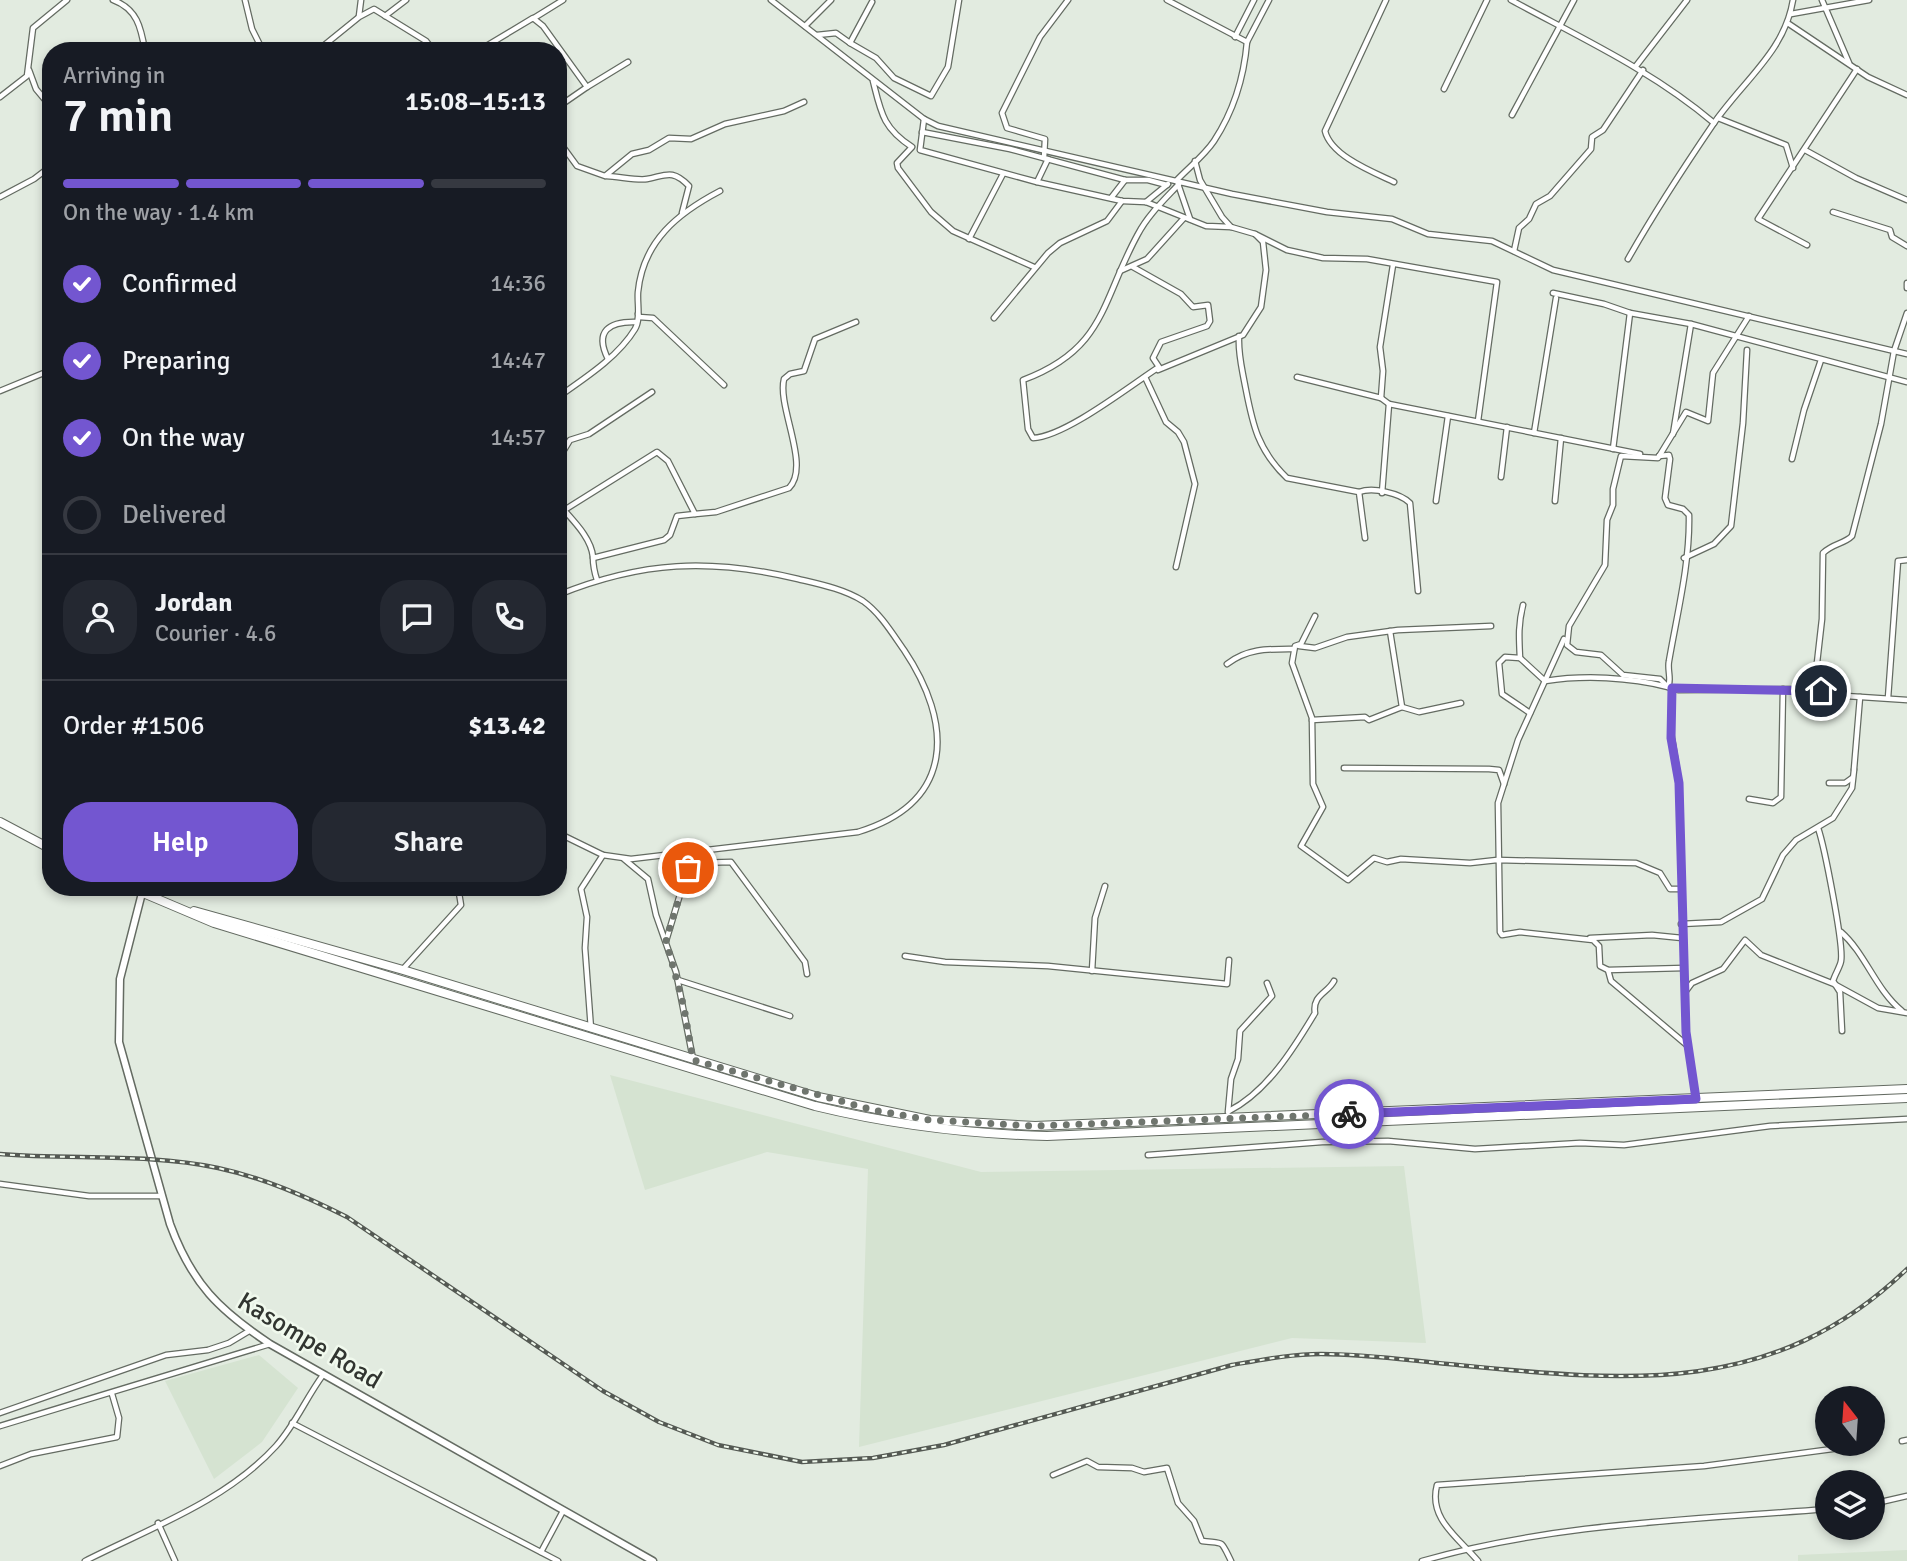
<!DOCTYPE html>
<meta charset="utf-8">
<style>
:root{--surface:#171b24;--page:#242831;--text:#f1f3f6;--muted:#9ea1a6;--line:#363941;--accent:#7356d0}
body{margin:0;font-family:Signika,sans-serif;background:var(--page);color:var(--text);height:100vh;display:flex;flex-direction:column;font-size:26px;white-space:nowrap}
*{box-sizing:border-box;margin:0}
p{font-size:23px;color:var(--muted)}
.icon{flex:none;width:38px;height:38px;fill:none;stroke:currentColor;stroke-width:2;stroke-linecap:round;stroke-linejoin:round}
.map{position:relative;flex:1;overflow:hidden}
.drawer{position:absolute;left:42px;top:42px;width:525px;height:854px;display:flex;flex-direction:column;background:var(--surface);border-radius:28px;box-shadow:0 4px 10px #0003}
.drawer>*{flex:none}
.needle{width:46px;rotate:343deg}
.controls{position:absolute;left:1815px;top:1386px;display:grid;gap:14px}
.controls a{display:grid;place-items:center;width:70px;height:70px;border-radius:50%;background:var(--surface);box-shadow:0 4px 10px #0003;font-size:35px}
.pin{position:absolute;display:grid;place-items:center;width:60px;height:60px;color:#fff;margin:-30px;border:4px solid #fff;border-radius:50%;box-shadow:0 2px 7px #0007}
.courier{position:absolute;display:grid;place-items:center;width:70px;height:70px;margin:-35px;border:5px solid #7356d0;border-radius:50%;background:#fff;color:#222;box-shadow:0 2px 9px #0007}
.summary em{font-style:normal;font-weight:600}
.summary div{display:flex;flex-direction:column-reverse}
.summary{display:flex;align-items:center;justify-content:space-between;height:119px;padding:0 21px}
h1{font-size:46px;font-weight:600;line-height:52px}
.bar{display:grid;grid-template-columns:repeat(4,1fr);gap:10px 7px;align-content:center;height:84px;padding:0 21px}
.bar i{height:9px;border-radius:5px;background:var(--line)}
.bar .selected{background:var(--accent)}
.bar p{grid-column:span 4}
.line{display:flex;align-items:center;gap:18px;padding:0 21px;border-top:2px solid var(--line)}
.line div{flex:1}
.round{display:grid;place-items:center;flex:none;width:74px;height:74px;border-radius:28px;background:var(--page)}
ol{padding:0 21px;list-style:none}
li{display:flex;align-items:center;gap:21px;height:77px}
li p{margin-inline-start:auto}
li .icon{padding:7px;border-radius:50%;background:var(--accent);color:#fff;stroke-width:4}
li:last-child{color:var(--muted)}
li i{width:38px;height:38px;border:4px solid var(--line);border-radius:50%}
.button{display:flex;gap:14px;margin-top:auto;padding:14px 21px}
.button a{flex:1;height:80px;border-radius:28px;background:var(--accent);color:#fff;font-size:28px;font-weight:600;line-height:80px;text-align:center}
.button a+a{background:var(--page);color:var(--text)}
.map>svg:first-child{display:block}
.built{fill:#d5e3d1}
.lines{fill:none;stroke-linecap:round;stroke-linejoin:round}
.minor-casing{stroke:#646b62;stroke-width:7}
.tertiary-casing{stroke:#646b62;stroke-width:9}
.trunk-casing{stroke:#646b62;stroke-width:10}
.minor{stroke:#fff;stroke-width:4.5}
.tertiary{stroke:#fff;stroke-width:6}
.trunk{stroke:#fff;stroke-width:8}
.rail-casing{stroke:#545953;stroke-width:4.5}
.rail{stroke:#f0f9ed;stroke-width:2;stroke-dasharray:5;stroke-linecap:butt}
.done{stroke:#6f756e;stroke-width:7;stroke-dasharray:0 12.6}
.route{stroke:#7356d0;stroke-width:9}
.labels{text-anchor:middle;stroke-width:5;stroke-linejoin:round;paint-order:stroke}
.street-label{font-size:26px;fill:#313530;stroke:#f0f9ed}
</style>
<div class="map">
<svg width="1907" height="1561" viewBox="0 0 1907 1561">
<rect width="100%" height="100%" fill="#e2ebe0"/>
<g class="built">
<polygon points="610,1075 981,1172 1404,1166 1426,1343 1292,1338 859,1447 868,1169 767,1152 645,1190"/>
<polygon points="259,1355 298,1388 262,1442 214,1479 165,1381"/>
<polygon points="1907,1550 1907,1561 1798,1561 1798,1555"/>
</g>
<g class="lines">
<defs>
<g id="minor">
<path d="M113,0C137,9 141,27 145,51"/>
<polyline points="245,0 252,29 263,51"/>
<polyline points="771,0 924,119 938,126 1232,194 1327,212 1392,219 1428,234 1492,241 1553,270 1907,354"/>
<polyline points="1167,0 1247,42 1269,0"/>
<path d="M1386,0L1325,131C1331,156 1373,172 1394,182"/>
<path d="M1511,0C1581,38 1653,71 1714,123"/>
<polyline points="1822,0 1849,63"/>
<polyline points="872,2 850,43 876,58 894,78 931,96 948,67 959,0"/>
<polyline points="1791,14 1869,0"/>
<polyline points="359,16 361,0"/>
<polyline points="385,16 406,0"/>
<polyline points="534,18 563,0"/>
<polyline points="1789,24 1868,77 1907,95"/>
<polyline points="805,26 831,0"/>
<polyline points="817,35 836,33 850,43"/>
<polyline points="1235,37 1254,0"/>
<polyline points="322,47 359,17 374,9 426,41 434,51"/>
<polyline points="315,51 322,47 325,51"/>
<polyline points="478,51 533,18 543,26 587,87 628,62"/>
<polyline points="1636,66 1687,0"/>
<polyline points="29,70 36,89 51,107"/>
<path d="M873,81C881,113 883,128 912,147L897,163L898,168L931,212L953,231L1034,267"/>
<polyline points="1444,89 1487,0"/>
<polyline points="0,97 27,76 33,28 67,0"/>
<polyline points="558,107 587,87"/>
<polyline points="1512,115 1574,0"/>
<polyline points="1718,118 1786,145 1793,168"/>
<polyline points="924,119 920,150 1037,182"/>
<polyline points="922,132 1010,149 1125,180 1148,180 1167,185"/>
<polyline points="558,140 577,166 605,176 632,154 649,150 669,138 691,139 725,124 784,111 804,102"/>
<polyline points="1805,150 1856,178 1907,200"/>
<polyline points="1044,158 1045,139 1007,128 1002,113 1040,37 1068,0"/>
<polyline points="1048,159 1037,182 1122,201 1146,202 1206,226 1231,227"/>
<path d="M606,176C617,176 638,181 647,179C665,176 672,168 689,186L682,213"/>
<path d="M1176,181C1188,168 1204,156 1214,141C1233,112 1244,77 1247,42"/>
<polyline points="1178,184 1190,219"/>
<polyline points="0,197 34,179 51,166"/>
<polyline points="1111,198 1125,180"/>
<polyline points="1146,202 1168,184"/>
<polyline points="1833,212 1890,230 1892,237 1907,246"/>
<polyline points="1255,234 1287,250 1323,258 1367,259 1497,282 1478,421"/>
<polyline points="969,239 1003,174"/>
<polyline points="1807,245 1758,219 1857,69"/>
<polyline points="1514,251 1519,228 1529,219 1536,204 1550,196 1591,149 1592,137 1603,130 1643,70"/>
<path d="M1628,259C1654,213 1684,167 1714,123C1743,81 1785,51 1793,0"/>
<path d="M1133,267L1181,294L1193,307L1208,305L1210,321L1207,326L1161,342L1153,358L1159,367C1131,385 1065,437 1033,438L1028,429L1023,380C1106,349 1101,301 1138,234C1148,215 1164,200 1179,184"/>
<polyline points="1120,271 1147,259 1184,218"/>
<polyline points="1907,283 1907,288"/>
<polyline points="1553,293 1604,304 1630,313 1691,324 1907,382"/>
<polyline points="638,314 639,317 653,318 724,385"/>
<polyline points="1749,316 1713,373 1708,421 1686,412 1658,458 1621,456 1613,489 1613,505 1607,520 1605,565 1569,626 1567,645 1576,652 1601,655 1623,675 1660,679 1668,687 1678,690 1811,689 1846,696 1907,700"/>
<polyline points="994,318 1048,253 1060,243 1107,221 1122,201"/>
<path d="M1239,336C1238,352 1241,364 1244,380C1252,420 1255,447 1287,478L1359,492L1365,538"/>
<path d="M608,359C594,331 609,321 637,322"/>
<polyline points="1158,370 1243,335 1261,307 1266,270 1263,242 1255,234 1231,227 1222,217 1200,180 1195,161"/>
<polyline points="1145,377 1166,422 1178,432 1184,442 1195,484 1176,567"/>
<polyline points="1297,377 1381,398 1389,404 1640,454"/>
<polyline points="0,391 51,370"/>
<path d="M558,397C585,378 618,357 635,329C641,319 637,303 638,292C643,241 678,213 720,191"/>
<polyline points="1381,398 1383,371 1380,347 1393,265"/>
<polyline points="1534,433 1556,298"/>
<polyline points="1673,434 1691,324"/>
<polyline points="1613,449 1630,313"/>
<polyline points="1792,459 1804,410 1821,360"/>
<polyline points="558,460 570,440 589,434 652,392"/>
<polyline points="1501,477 1507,427"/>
<path d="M1359,492C1373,487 1400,493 1410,503L1418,591"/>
<polyline points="1382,493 1389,404"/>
<polyline points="1436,501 1448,416"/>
<polyline points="1555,501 1561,438"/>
<path d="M558,503C570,518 591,536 593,557C593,565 594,571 597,580"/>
<path d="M558,514L657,452L668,461L695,514L716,512L789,488C811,466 777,407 784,379L790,374L804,371L815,339L856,322"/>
<polyline points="593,558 664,540 670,535 677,516 695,514"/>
<polyline points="1684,558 1714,544 1731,526 1743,423 1747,350"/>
<path d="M558,595C642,561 710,558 798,579C819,584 844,589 863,601C880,613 892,633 904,650C953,723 956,802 858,832L631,859L603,855L558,833"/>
<path d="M1523,605C1518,625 1519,638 1520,658L1545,681C1584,675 1629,677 1668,687C1672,680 1667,670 1669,661C1677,614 1690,564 1689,515L1683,509L1668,505L1665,498L1670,459L1669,455L1659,456"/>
<polyline points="1315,616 1301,644 1295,646 1292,663 1312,718 1313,784 1323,807 1301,846 1348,880 1374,858 1387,862 1401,859 1470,863 1497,860 1636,863 1660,873 1670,889 1680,889"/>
<polyline points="1564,639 1518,740 1498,803 1500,932 1502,935 1520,932 1593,940 1599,946 1600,966 1608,970 1684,968"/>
<polyline points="1299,646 1315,648 1347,637 1398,630 1491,626"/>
<polyline points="1520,658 1505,657 1499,663 1502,694 1530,713"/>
<path d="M1227,664C1248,648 1269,649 1294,649"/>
<polyline points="1672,688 1671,732 1679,783 1686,1032 1696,1098"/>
<path d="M1814,689L1822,619L1823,553C1834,543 1844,544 1852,536L1881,424L1894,351L1907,313"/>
<polyline points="1888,698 1898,561 1907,560"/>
<polyline points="1402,707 1419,712 1461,703"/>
<polyline points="1312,720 1365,717 1369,720 1402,707 1390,631"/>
<polyline points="1344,768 1489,769 1499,770 1504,784"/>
<polyline points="1854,769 1860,697"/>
<polyline points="1829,783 1845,783 1852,778"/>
<polyline points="1749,799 1773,803 1781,797 1783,689"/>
<path d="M1818,828C1824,845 1844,945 1841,961C1840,967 1835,974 1833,981L1840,992L1842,1031"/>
<polyline points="624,859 648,879 656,915 676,972 693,1059"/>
<polyline points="1681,924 1721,922 1762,899 1783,855 1796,840 1833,818 1852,788 1854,770"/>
<path d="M1841,932C1866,954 1875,989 1902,1011"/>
<polyline points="1590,938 1652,935 1682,938"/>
<polyline points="666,941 688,868 695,863 731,862 805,962 807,974"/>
<polyline points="905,956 945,962 1048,966 1227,984 1229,960"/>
<polyline points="403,969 461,905 458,887"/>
<polyline points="1608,970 1611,981 1688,1046"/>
<polyline points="1092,971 1095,918 1105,886"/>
<polyline points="678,980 790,1016"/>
<polyline points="1686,991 1692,983 1723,969 1745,940 1761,955 1834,984 1878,1008 1907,1013"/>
<polyline points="591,1029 585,948 587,917 581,889 603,855"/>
<path d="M1229,1111C1267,1092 1294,1048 1315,1013C1312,995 1328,993 1334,981"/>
<polyline points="1228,1112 1231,1079 1238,1059 1240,1031 1272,996 1267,983"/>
<polyline points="1148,1155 1322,1142 1388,1141 1475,1149 1580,1143 1624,1145 1770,1126 1907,1119"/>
<polyline points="0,1184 89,1196 161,1196"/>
<polyline points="0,1413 166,1355 208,1350 229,1343 249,1331"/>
<polyline points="292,1423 558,1561"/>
<polyline points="0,1426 270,1344"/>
<polyline points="1902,1441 1907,1440"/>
<polyline points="0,1466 31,1454 117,1437 119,1418 112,1394"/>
<path d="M1053,1475L1087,1461L1098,1467L1132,1468L1144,1472L1167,1468L1178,1503L1194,1521L1202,1541C1225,1544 1220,1539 1231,1561"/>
<polyline points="1872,1504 1907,1496"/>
<polyline points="158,1523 175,1561"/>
<polyline points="541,1552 563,1511"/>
<path d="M85,1561C150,1528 226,1501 276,1446C295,1425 306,1398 323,1375"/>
<path d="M1422,1561C1554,1523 1691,1520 1827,1509"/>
<path d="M1478,1561C1459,1538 1428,1519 1437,1485L1704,1466L1870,1444"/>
</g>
<path id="tertiary" d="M142,893L120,979L119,1042L170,1224C192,1284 219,1310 270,1344L653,1561"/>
<g id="trunk">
<polyline points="0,822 51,849"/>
<path d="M129,887L214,923L815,1106C893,1125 967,1134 1047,1136L1907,1098"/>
<polyline points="194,911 403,970 818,1097 930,1120 1035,1126 1907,1089"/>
</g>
</defs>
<use href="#minor" class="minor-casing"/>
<use href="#tertiary" class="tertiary-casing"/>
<use href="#trunk" class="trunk-casing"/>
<use href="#minor" class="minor"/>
<use href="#tertiary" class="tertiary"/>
<use href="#trunk" class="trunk"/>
<defs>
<path id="rail" d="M0,1154C72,1160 147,1153 218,1168C264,1178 305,1196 347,1217L603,1391L659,1422L718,1445L802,1462L873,1458L944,1445L1232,1365C1261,1360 1291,1354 1321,1354C1364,1354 1406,1360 1448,1364C1621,1381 1771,1400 1907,1269"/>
</defs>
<use href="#rail" class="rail-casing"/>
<use href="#rail" class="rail"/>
</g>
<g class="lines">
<polyline class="done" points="688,868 666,941 684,1007 693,1060 873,1110 930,1120 1035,1126 1349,1114"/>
<polyline class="route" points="1349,1114 1696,1099 1686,1032 1679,783 1671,738 1672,688 1821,691"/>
</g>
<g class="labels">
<g class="street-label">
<text transform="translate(310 1340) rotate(31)" y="9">Kasompe Road</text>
</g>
</g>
</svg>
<div class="controls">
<a><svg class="needle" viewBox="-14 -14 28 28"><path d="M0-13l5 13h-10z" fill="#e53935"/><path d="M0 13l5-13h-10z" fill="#9ea1a6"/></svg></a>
<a><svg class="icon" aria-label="layers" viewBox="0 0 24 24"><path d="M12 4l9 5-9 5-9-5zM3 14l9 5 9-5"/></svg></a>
</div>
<div class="pin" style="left:688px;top:868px;background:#ea580c"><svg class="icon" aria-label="bag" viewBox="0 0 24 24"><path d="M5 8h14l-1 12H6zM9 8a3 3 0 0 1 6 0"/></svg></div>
<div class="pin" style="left:1821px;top:691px;background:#1f2937"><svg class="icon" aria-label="home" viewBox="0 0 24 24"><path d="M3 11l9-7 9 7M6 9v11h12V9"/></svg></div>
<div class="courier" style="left:1349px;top:1114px"><svg class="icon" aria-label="bike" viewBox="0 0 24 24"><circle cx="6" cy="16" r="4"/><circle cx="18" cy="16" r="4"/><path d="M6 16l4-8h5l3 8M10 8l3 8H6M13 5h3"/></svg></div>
<section class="drawer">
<div class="summary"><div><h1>7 min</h1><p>Arriving in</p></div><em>15:08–15:13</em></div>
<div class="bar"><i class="selected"></i><i class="selected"></i><i class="selected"></i><i></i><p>On the way · 1.4 km</p></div>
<ol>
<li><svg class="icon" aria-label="check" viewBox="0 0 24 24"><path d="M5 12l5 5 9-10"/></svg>Confirmed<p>14:36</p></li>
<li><svg class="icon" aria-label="check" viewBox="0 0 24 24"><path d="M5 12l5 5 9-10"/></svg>Preparing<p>14:47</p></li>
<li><svg class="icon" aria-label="check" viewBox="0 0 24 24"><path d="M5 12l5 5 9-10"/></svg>On the way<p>14:57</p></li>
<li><i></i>Delivered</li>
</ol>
<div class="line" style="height:126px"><a class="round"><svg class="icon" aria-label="person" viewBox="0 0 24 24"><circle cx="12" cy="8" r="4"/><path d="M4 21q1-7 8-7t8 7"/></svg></a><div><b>Jordan</b><p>Courier · 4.6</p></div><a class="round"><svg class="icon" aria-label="chat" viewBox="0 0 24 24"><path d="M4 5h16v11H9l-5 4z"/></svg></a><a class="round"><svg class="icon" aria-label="phone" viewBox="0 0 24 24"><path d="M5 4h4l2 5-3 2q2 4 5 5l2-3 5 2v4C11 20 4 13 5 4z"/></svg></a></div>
<div class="line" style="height:91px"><div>Order #1506</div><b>$13.42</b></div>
<div class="button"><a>Help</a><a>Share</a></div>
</section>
</div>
